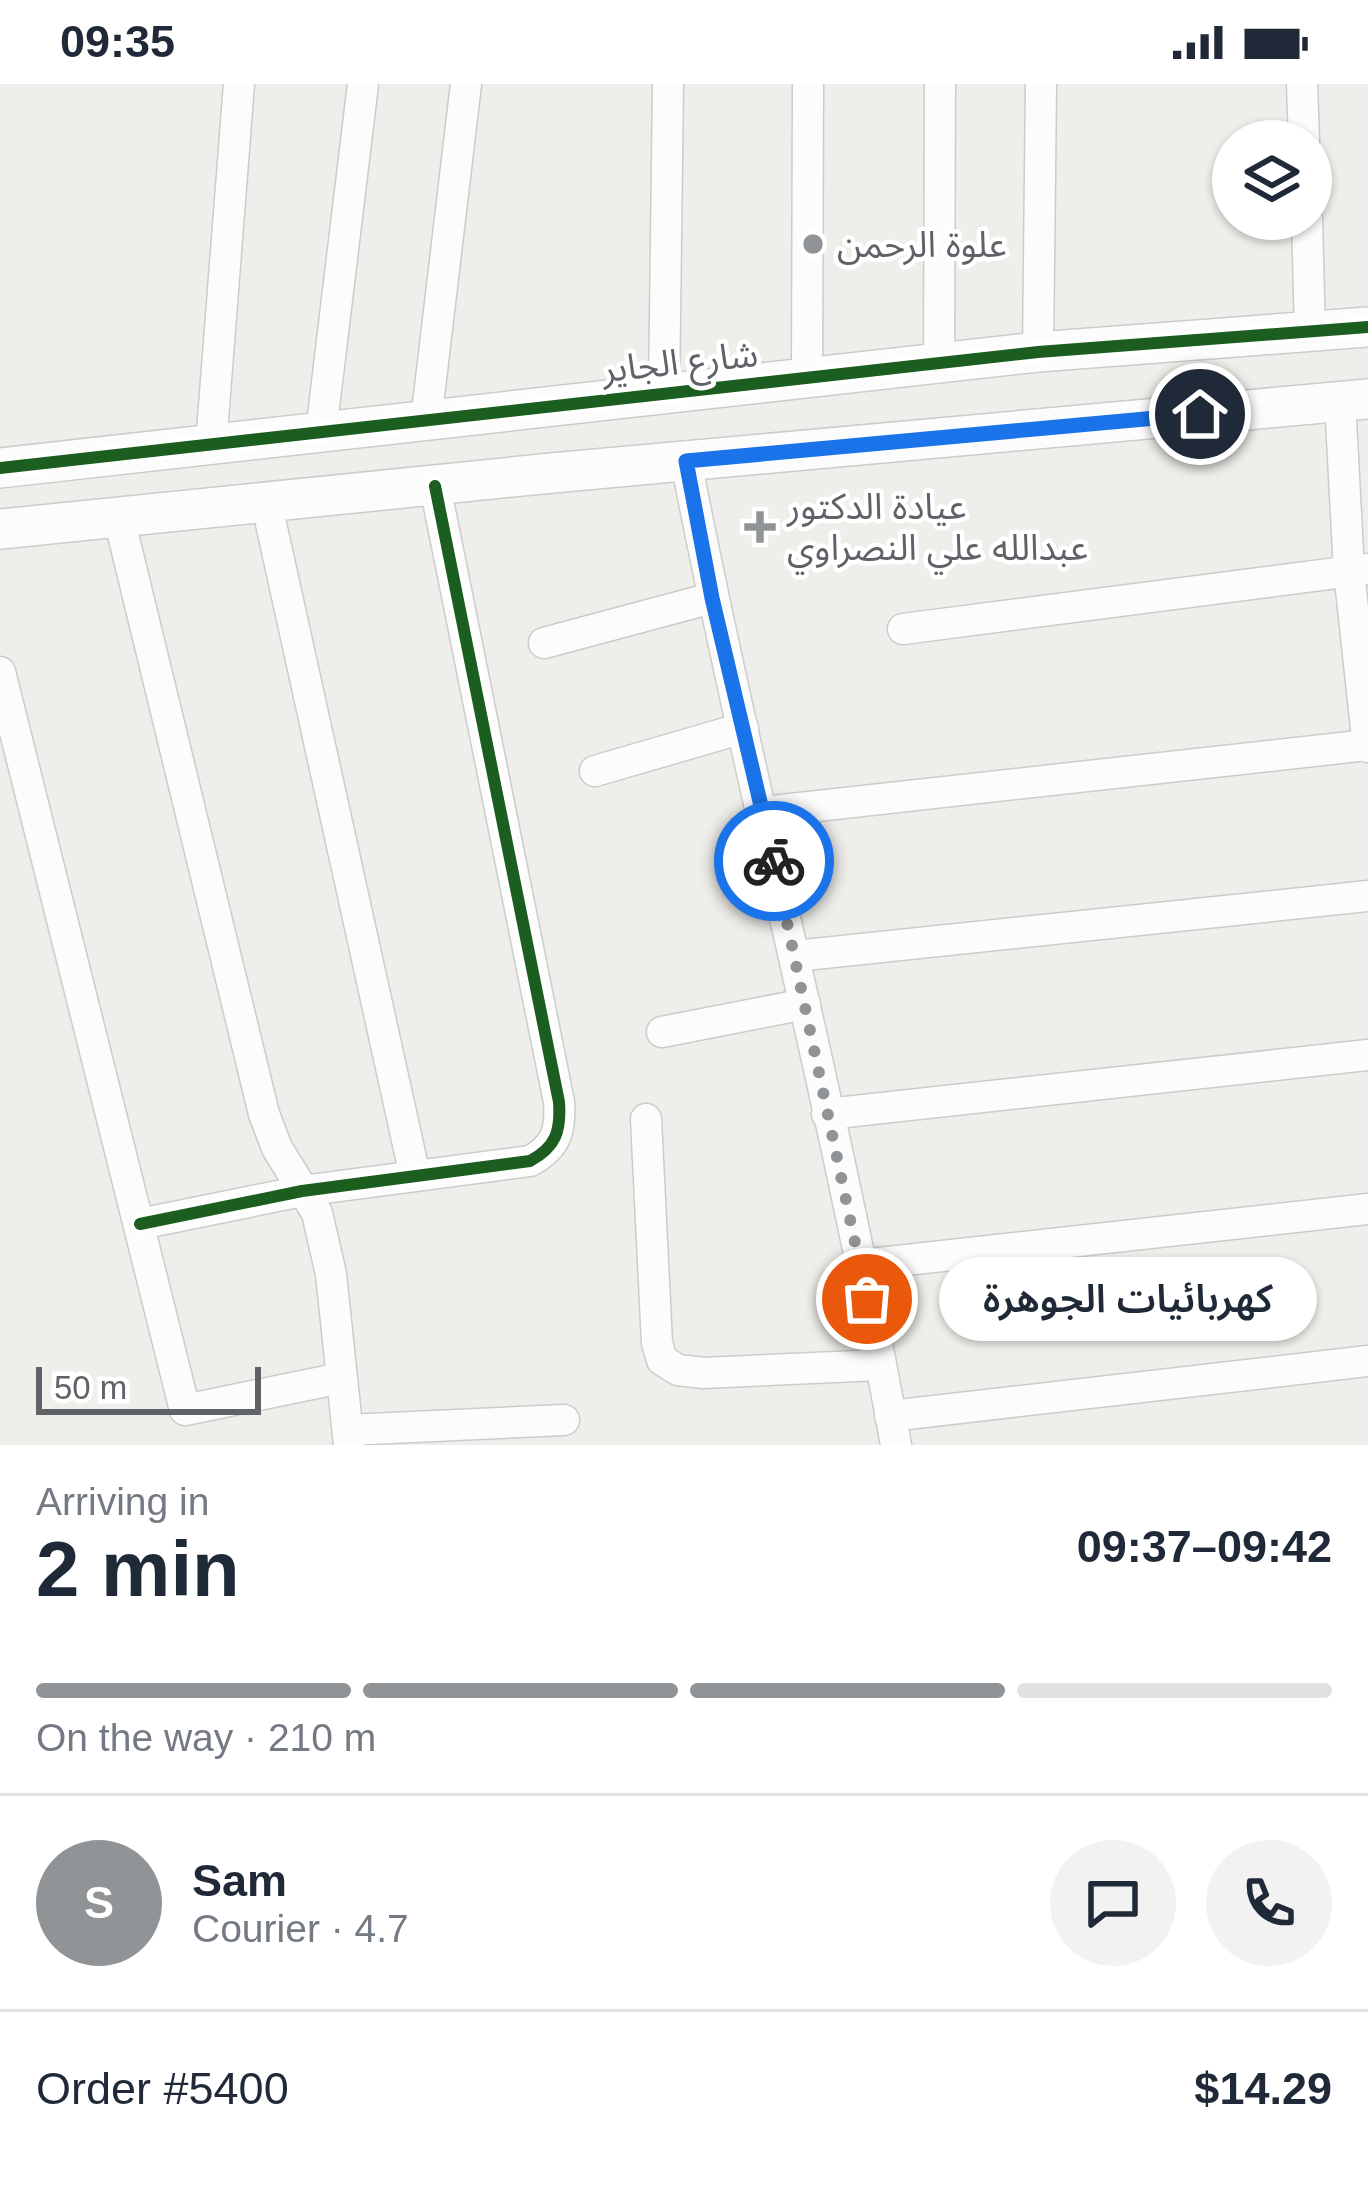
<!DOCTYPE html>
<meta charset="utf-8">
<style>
:root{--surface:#fff;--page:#f2f2f3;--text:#1f2937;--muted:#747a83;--line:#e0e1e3;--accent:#919496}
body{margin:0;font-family:Helvetica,"Noto Sans Arabic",sans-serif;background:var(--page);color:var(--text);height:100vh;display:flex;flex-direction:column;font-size:45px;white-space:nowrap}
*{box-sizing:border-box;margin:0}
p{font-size:39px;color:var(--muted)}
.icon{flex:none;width:66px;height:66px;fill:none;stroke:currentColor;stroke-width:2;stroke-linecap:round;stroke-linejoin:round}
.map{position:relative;height:1361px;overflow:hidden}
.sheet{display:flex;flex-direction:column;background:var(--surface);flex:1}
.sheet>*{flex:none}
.tools{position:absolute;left:1212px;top:36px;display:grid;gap:24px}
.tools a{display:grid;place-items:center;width:120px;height:120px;border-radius:50%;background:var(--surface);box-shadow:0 3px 9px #0004;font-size:60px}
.scale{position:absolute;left:36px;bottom:30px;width:225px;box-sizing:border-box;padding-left:12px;border:6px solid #5f6368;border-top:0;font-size:33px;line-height:42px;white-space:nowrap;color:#5f6368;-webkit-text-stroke:9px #fff;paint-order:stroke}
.pin{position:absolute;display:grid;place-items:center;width:102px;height:102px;color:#fff;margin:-51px;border:6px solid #fff;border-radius:50%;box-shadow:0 3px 12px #0007}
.courier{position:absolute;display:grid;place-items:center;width:120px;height:120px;margin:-60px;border:9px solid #1a73e8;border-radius:50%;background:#fff;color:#222;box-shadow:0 3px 15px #0007}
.bubble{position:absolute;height:84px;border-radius:42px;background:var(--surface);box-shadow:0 3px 9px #0004;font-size:39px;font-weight:600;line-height:84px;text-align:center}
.summary em{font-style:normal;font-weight:600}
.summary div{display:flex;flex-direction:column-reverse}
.summary{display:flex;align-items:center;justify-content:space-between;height:204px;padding:0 36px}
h1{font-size:78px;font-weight:600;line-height:90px}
.bar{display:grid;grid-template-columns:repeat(4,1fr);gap:18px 12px;align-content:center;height:144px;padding:0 36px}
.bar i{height:15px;border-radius:9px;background:var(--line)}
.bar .on{background:var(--accent)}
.bar p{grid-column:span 4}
.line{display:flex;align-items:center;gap:30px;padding:0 36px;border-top:3px solid var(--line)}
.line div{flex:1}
.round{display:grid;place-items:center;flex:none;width:126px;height:126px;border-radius:63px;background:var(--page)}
.status{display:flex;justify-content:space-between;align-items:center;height:84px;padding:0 60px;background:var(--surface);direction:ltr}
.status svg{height:33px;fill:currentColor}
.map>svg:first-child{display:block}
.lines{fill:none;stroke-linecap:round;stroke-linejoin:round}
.minor-casing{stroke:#cbcccc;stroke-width:33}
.tertiary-casing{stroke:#cbcccc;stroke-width:42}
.minor{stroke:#fdfcfc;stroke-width:30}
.tertiary{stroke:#fdfcfc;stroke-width:39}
.cycleway-casing{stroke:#fff;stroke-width:20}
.cycleway{stroke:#1b5e20;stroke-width:12}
.done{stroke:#919496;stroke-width:12;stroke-dasharray:0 21.6}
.route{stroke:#1a73e8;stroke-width:15}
.poi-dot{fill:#919496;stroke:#fff;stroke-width:4.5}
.labels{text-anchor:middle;stroke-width:9;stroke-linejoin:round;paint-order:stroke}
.poi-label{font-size:36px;fill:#5f6368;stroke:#fff;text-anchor:start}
.street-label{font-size:36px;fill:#5f6368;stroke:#fff}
</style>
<div class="status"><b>09:35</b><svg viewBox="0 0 49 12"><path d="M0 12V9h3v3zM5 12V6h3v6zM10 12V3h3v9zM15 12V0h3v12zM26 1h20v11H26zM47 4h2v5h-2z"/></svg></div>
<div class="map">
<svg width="1368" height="1361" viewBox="0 0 1368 1361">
<rect width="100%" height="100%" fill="#efeeea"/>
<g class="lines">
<defs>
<g id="minor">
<polyline points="1302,0 1304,57"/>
<polyline points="1307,135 1310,248"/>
<polyline points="1038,268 1041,0"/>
<polyline points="939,279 940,0"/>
<polyline points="807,293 808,0"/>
<polyline points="664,310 668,0"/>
<polyline points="1340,317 1349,487 1368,663"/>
<polyline points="426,337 466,0"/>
<polyline points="321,348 363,0"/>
<polyline points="211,361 239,0"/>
<path d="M686,377C750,706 837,1031 896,1361"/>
<polyline points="266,417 415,1092"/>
<polyline points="119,434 264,1030 277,1064 317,1129 331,1190 349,1361"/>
<polyline points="903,545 1368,485"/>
<polyline points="544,559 712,514"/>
<polyline points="0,588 185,1326 341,1294"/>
<polyline points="595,687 743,644"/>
<polyline points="763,728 1368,661"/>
<polyline points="795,872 1368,812"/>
<polyline points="662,948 805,920"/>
<polyline points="827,1030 1368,971"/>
<polyline points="646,1035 657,1259 662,1276 678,1286 703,1289 880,1281"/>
<path d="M140,1140L302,1107L530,1077C556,1063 561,1047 559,1018L435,402"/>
<polyline points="861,1181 1368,1125"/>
<polyline points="890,1332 1368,1277"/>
<polyline points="348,1346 564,1336"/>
</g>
<g id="tertiary">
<polyline points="0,384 1038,268 1368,243"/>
<polyline points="0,445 552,389 1368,315"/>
</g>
</defs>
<use href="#minor" class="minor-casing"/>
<use href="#tertiary" class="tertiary-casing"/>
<use href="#minor" class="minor"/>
<use href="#tertiary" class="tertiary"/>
<defs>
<g id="cycleway">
<polyline points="0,384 1038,268 1368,243"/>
<path d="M140,1140L302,1107L530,1077C556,1063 561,1047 559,1018L435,402"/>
</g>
</defs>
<use href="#cycleway" class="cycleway-casing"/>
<use href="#cycleway" class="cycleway"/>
</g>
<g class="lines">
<polyline class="done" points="774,777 867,1215"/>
<polyline class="route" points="774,777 712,514 686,377 1200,330"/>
</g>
<g class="poi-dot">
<circle cx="813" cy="160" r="12"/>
<path d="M754 425h12v12h12v12h-12v12h-12v-12h-12v-12h12z"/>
</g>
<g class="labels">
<g class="poi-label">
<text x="837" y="173">علوة الرحمن</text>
<text x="787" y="435">عيادة الدكتور<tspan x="787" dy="41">عبدالله علي النصراوي</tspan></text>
</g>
<g class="street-label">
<text transform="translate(680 277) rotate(-6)" y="13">شارع الجاير</text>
</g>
</g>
</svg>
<div class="tools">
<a><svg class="icon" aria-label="layers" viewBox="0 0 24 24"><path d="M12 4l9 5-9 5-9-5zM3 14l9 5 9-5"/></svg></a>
</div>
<div class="scale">50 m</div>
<div class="pin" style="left:867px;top:1215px;background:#ea580c"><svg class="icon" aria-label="bag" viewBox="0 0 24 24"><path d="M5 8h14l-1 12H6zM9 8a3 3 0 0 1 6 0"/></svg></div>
<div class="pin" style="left:1200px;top:330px;background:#1f2937"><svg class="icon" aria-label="home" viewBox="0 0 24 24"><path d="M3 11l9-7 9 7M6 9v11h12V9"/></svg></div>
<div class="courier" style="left:774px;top:777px"><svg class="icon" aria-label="bike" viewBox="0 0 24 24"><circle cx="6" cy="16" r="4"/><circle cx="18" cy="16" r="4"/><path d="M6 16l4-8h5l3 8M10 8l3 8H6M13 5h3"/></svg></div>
<div class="bubble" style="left:939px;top:1173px;width:378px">كهربائيات الجوهرة</div>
</div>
<section class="sheet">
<div class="summary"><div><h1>2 min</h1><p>Arriving in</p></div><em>09:37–09:42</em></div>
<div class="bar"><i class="on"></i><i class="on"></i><i class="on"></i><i></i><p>On the way · 210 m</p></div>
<div class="line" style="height:216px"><b class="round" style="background:var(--accent);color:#fff">S</b><div><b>Sam</b><p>Courier · 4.7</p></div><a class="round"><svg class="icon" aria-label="chat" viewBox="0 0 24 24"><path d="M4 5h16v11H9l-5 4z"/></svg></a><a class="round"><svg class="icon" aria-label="phone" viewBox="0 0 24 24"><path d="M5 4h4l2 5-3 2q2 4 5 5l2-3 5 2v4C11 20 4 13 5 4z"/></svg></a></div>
<div class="line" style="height:156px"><div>Order #5400</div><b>$14.29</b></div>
</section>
